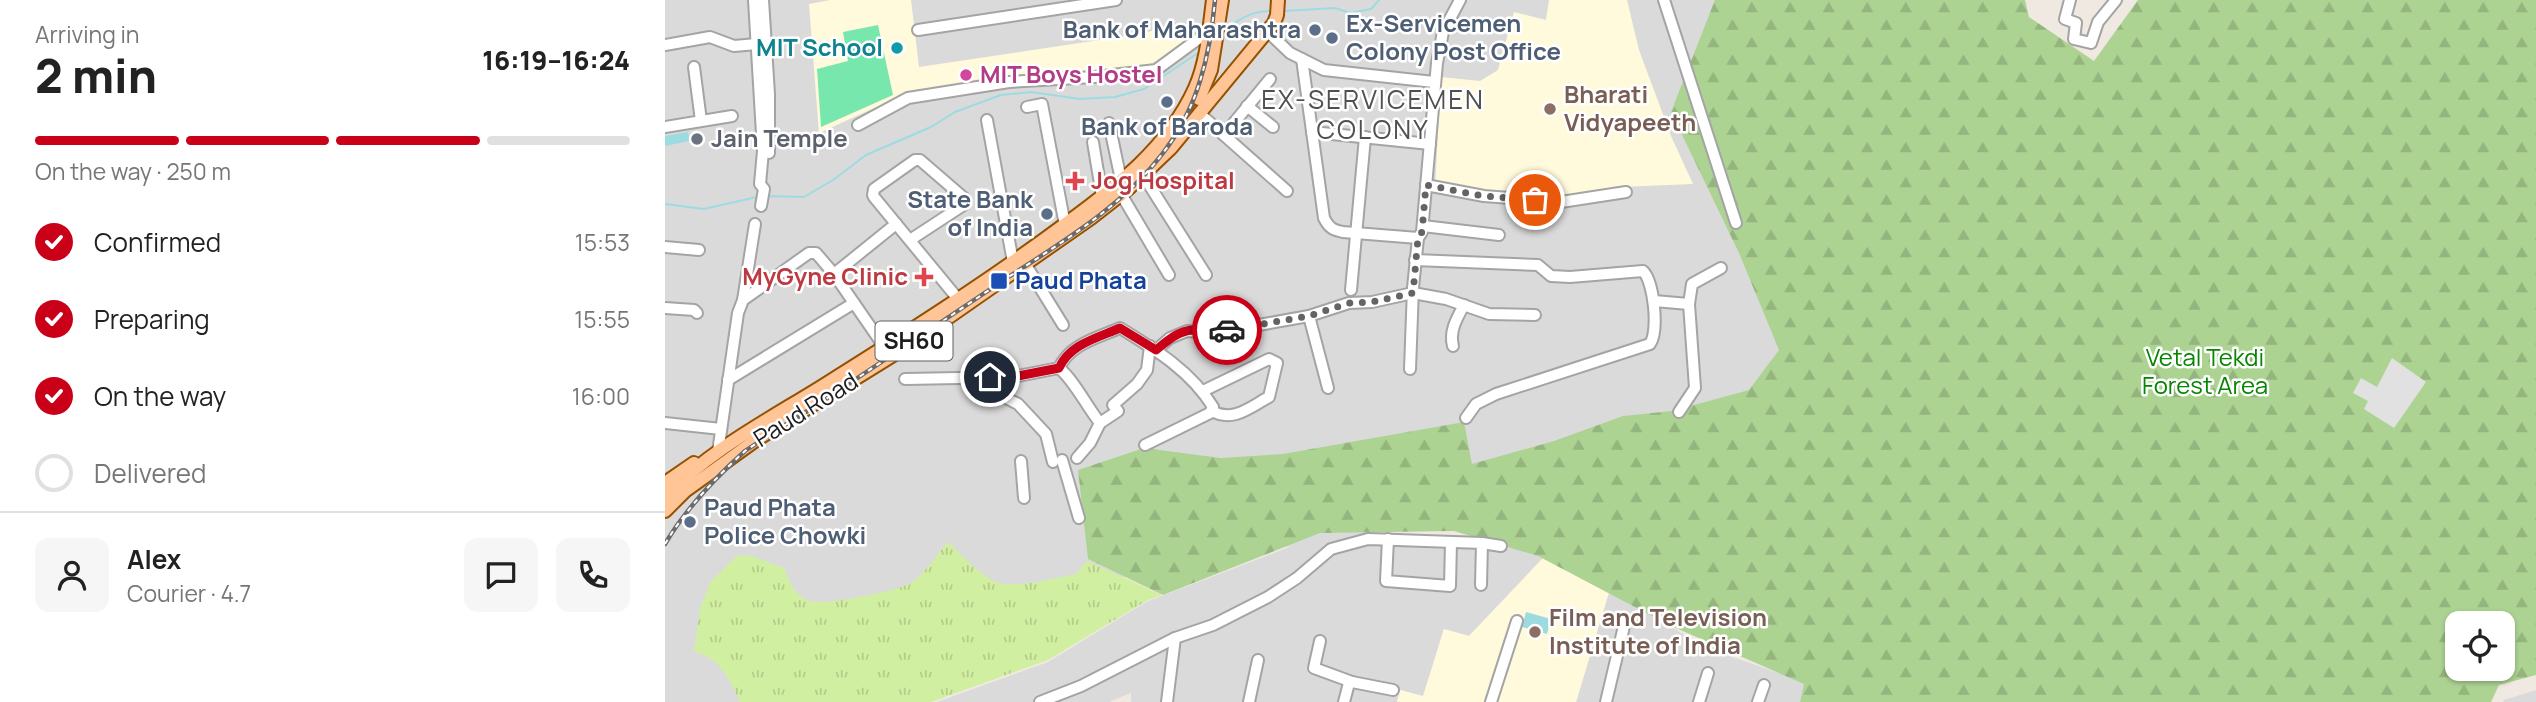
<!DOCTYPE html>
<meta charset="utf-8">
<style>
:root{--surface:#fff;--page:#f6f6f6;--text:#222;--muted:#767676;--line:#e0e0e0;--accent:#ca0019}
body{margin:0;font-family:Manrope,sans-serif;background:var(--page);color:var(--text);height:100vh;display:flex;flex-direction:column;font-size:26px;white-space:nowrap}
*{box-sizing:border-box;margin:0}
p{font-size:23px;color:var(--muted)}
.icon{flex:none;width:38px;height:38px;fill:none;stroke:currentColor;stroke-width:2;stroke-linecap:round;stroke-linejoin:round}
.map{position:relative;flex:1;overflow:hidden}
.sheet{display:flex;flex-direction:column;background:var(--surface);width:665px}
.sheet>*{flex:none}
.fabs{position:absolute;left:1780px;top:611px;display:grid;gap:14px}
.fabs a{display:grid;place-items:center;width:70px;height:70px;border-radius:14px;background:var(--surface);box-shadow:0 2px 5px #0004;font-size:35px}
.pin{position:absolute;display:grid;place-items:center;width:60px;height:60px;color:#fff;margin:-30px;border:4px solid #fff;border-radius:50%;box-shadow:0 2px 7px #0007}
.courier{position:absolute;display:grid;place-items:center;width:70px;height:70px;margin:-35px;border:5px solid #ca0019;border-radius:50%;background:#fff;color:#222;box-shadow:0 2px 9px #0007}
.overview em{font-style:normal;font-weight:800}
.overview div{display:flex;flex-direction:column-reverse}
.overview{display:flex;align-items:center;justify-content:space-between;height:119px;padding:0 35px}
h1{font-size:46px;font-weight:800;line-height:52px}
.bar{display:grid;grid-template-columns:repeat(4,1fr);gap:10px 7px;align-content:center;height:84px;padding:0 35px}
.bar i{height:9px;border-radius:5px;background:var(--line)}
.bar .on{background:var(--accent)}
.bar p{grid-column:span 4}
.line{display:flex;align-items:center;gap:18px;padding:0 35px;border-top:2px solid var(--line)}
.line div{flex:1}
.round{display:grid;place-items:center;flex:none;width:74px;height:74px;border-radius:14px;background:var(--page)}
ol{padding:0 35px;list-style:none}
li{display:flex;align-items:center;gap:21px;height:77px}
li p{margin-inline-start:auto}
li .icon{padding:7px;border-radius:50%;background:var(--accent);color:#fff;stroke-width:4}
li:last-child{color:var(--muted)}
li i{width:38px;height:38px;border:4px solid var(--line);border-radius:50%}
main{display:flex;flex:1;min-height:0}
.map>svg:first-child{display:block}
.residential{fill:#dbdada}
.education{fill:#fffadb}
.grass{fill:url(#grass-tufts)}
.forest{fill:url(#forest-firs);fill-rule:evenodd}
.pitch{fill:#77e7ae}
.parking{fill:#e1e1e1}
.water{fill:#9ddbe2}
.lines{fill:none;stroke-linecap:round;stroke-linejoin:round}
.stream{stroke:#9ddbe2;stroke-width:2}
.minor-casing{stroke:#a4a4a4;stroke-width:14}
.major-casing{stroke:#965100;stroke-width:16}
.minor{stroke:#fff;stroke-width:10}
.major{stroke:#ffc597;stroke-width:12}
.rail-casing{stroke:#6b6b6b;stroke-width:4.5}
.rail{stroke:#fff;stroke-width:2;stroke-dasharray:5;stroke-linecap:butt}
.done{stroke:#666462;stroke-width:7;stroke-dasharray:0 12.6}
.route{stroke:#ca0019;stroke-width:9}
.service-dot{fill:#5c6f8a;stroke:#fff;stroke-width:2.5}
.culture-dot{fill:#0f9aa8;stroke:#fff;stroke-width:2.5}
.hotel-dot{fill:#d1479c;stroke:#fff;stroke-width:2.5}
.education-dot{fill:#8d6e63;stroke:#fff;stroke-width:2.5}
.worship-dot{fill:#6b7280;stroke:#fff;stroke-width:2.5}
.health-dot{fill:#e0444e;stroke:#fff;stroke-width:2.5}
.transit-dot{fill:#1a4fb4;stroke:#fff;stroke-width:2.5}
.labels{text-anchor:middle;stroke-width:5;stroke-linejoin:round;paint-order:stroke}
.shield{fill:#fff;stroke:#616161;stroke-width:2}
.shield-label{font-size:23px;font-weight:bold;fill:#1d1d1d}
.service-label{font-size:24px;font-weight:bold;fill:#4e5e75;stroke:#fff;text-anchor:start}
.culture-label{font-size:24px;font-weight:bold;fill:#0d838f;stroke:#fff;text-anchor:end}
.hotel-label{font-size:24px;font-weight:bold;fill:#b23c85;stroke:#fff;text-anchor:start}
.education-label{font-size:24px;font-weight:bold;fill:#785e54;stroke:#fff;text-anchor:start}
.worship-label{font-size:24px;font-weight:bold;fill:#5b616d;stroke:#fff;text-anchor:start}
.health-label{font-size:24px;font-weight:bold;fill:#be3a42;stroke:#fff;text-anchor:start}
.transit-label{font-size:24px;font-weight:bold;fill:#164399;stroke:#fff;text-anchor:start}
.park-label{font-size:24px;fill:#068500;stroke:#fff}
.street-label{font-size:24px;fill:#1d1d1d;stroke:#fff}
.neighbourhood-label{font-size:26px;letter-spacing:2px;fill:#505050;stroke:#fff}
</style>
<main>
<section class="sheet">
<div class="overview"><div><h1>2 min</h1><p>Arriving in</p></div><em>16:19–16:24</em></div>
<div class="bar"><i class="on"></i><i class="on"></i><i class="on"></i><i></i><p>On the way · 250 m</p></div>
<ol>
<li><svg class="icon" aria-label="check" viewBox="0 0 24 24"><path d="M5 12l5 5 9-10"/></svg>Confirmed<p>15:53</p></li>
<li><svg class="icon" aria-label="check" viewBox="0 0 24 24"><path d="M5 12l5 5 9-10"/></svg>Preparing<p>15:55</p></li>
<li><svg class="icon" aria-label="check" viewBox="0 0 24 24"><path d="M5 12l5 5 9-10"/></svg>On the way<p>16:00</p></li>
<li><i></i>Delivered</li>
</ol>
<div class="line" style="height:126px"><a class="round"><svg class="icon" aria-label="person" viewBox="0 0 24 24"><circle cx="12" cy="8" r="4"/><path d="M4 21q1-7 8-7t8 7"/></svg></a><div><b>Alex</b><p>Courier · 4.7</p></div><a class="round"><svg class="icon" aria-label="chat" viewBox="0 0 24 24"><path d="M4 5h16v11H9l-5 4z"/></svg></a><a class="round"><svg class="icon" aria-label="phone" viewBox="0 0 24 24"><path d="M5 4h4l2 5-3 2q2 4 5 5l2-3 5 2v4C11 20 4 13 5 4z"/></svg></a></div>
</section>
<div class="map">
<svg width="1871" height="702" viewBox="0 0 1871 702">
<defs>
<pattern id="grass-tufts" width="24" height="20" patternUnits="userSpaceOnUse" patternTransform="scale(1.75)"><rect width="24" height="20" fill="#d1efa1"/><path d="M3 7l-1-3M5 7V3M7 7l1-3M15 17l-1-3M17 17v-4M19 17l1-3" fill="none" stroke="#b3cc8a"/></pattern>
<pattern id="forest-firs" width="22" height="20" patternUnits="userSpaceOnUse" patternTransform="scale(1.75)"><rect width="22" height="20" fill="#add392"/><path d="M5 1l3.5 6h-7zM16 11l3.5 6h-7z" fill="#94b57d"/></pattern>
</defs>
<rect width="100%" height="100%" fill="#efe9e1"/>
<g class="residential">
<polygon points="0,0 1136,0 1181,343 816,519 695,537 847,546 878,558 804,636 779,629 758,697 736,690 732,702 466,702 466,693 444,702 272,702 383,662 481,602 627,546 493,565 116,702 0,702"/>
<polygon points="945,589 1018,634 1070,658 1141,682 1135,702 911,702"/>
<polygon points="1871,690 1871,702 1838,702 1839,700"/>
</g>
<g class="education">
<polygon points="165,0 246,0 254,67 455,37 529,23 528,39 489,67 385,73 240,94 154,133 144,4"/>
<polygon points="884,0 962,0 974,50 1006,136 1028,184 955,187 883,198 770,189 776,77 815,81 833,70 849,12 881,20"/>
<polygon points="878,558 945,589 911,702 732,702 735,690 758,696 779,629 804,636"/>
</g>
<path class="grass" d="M283,542C295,553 319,579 334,583C354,588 390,578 411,574L422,561L497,595L481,601L383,660L266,702H75C65,680 54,656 29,652L35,609L46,581L73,555L87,556L119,568C125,582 129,596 145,601C159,606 233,591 246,583C258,576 273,553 283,542Z"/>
<path class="forest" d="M1050,0H1360L1364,17L1429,61L1473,0H1871V675L1834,685L1826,702H1135L1139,684L1004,625L873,556L789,531L655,533L498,595L423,559L413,470L479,448L556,458L618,454L799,422L807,464L889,441L958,416L1007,411L1084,390L1114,350L1074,253L1006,112ZM1792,623H1838V668H1792Z"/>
<polygon class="pitch" points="213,25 228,95 156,127 152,69 183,61 178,32"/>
<polygon class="parking" points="1727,358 1761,382 1729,428 1699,409 1703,401 1688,393 1696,378 1712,387"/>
<g class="water">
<polygon points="23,132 25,141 0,146 0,136"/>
<polygon points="861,612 886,619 882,634 857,627"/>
</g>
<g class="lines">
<g class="stream">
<polyline points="619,11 670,8 685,13 706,9 714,0"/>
<path d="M557,35C570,20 587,11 606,11"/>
<polyline points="101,196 139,197 168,180 201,155 266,127 290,112 336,95 366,92 415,99 450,97 479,89 536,51"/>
<polyline points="0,204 39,209 92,197"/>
</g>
<defs>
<g id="minor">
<polyline points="89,0 98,151 95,184 99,189 96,206"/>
<polyline points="98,0 104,94 104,153"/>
<polyline points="999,0 1071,223"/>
<polyline points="1405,0 1400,19 1411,23 1409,39 1426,43 1433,22 1451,0"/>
<polyline points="253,30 451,0"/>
<polyline points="602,31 625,53 659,70 769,82"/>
<polyline points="0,45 45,37 69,46 92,44"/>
<path d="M637,59L659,218C664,228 668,230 678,232L753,238"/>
<polyline points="29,67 36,121"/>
<polyline points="582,106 608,127"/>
<polyline points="362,107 377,104 400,225"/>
<polyline points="534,113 622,191"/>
<polyline points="322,120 348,262"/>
<polyline points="444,123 456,180"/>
<polyline points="193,125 243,98 344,82 429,77 491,70 544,31"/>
<polyline points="0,127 67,116"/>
<polyline points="647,132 765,144"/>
<polyline points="559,135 605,79"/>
<polyline points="428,142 437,196"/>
<polyline points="478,175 541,275"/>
<polyline points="761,185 819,196 896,202 961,192"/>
<polyline points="456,194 504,275"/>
<polyline points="758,226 834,235"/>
<polyline points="245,240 300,204 299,198 255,160 250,160 209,189 208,195 209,197 293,299"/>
<polyline points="0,247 34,250"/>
<path d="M750,260L873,265L886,276L905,277L978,271C989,282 994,331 985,344L831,394L811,404L801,418"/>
<polyline points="361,265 398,325"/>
<polyline points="169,274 231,224"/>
<polyline points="686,290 700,137"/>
<polyline points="78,300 144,253 151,253 169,274 220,348"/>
<polyline points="989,301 1024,304 1030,388 1014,412"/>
<polyline points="1024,304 1027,284 1056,268"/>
<polyline points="0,308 29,310 32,313"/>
<polyline points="644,316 663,388"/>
<path d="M788,346C784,331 792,318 799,305"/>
<polyline points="491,350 505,338 522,331 549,333 644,316 684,303 707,302 748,293 781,299 824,314 870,315"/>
<path d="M394,368C409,380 422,407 435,423L425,443L412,458"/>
<polyline points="745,369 748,288 753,238 757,232 772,63 778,32 795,0"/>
<polyline points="302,378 353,404 381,434 388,462"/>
<path d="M240,379L348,377L394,368C405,344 432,338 455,328C491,350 526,371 548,407L545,413L480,445"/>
<polyline points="63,380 189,303"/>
<path d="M538,391L604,359L612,363L604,397C585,407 568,423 547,411"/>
<polyline points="0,423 56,429"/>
<polyline points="435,423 453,411 448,405 472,384 482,370 485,346"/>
<polyline points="53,452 73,313 78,300 90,224"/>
<polyline points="397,460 414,518"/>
<polyline points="356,461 359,498"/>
<polyline points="723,539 721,581 785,586 786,542"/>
<polyline points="817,543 836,546"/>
<polyline points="655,641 649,668 687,682"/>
<polyline points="375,702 416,686 510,638 548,625 603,597 632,578 666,549 703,539 817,543 816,585"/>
<polyline points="502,702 510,638"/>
<polyline points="584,702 593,660"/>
<polyline points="679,702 684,683 687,682 728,690"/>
<polyline points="826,702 852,621"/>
<polyline points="941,702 960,622"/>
<polyline points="1034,702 1043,673"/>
<polyline points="1093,702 1099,685"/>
</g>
<g id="major">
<polyline points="534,99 546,70 557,0"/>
<polyline points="0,483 29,463"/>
<path d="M0,497C43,451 103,420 156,387C239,335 321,283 399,225C451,187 503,148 530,88C542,61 544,30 548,0"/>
<polyline points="0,511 20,491 91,440 238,349 426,218 463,189 506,148 609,23 612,15 613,0"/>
</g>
</defs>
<use href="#minor" class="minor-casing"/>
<use href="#major" class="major-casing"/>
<use href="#minor" class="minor"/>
<use href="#major" class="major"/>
<defs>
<path id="rail" d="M0,544C20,510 51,477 80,451C104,435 128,420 152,405C215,363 278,321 342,278C397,242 457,207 498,153C533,108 545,55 550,0"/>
</defs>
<use href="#rail" class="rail-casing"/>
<use href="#rail" class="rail"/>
</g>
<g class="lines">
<polyline class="done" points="562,330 644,316 684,303 707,302 748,293 753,238 757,232 761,185 818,196 870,200"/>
<path class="route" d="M325,377H348L394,368C405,344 432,338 455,328L491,350C501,342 513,331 527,330C540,330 549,333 562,330"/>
</g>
<g class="service-dot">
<circle cx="650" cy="30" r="7"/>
<circle cx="667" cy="38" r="7"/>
<circle cx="502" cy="102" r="7"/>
<circle cx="382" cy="214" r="7"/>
<circle cx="25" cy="522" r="7"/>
</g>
<circle class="culture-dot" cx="232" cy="48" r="7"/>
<circle class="hotel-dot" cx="301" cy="75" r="7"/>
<g class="education-dot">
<circle cx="885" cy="109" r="7"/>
<circle cx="870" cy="632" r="7"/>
</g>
<circle class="worship-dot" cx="32" cy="139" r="7"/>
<g class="health-dot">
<path d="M406.5 170.5h7v7h7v7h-7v7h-7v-7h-7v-7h7z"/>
<path d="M255.5 266.5h7v7h7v7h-7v7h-7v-7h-7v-7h7z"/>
</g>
<rect class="transit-dot" x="325" y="272" width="18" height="18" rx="3.5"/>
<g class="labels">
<rect class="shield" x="210.5" y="321.5" width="77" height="39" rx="5"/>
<g class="shield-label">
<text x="249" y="349">SH60</text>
</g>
<g class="service-label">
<text x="681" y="32">Ex-Servicemen<tspan x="681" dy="28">Colony Post Office</tspan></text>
<text x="636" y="38" text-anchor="end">Bank of Maharashtra</text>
<text x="502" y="135" text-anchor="middle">Bank of Baroda</text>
<text x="368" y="208" text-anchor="end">State Bank<tspan x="368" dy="28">of India</tspan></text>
<text x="39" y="516">Paud Phata<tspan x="39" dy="28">Police Chowki</tspan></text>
</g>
<g class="culture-label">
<text x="218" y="56">MIT School</text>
</g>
<g class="hotel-label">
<text x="315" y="83">MIT Boys Hostel</text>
</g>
<g class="education-label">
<text x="899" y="103">Bharati<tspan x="899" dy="28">Vidyapeeth</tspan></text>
<text x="884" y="626">Film and Television<tspan x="884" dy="28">Institute of India</tspan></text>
</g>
<g class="worship-label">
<text x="46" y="147">Jain Temple</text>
</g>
<g class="health-label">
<text x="426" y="189">Jog Hospital</text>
<text x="243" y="285" text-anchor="end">MyGyne Clinic</text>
</g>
<g class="transit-label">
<text x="350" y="289">Paud Phata</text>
</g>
<g class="park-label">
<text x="1540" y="366">Vetal Tekdi<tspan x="1540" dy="28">Forest Area</tspan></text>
</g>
<g class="street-label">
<text transform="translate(141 410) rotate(-32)" y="8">Paud Road</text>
</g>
<g class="neighbourhood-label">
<text x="708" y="109">EX-SERVICEMEN<tspan x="708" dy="30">COLONY</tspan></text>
</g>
</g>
</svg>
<div class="fabs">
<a><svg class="icon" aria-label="locate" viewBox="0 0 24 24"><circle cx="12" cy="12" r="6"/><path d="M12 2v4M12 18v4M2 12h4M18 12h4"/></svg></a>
</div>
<div class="pin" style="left:870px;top:200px;background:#ea580c"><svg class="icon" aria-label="bag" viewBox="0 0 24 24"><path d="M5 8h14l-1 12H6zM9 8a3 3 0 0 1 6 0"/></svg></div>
<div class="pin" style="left:325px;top:377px;background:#1f2937"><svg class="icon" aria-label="home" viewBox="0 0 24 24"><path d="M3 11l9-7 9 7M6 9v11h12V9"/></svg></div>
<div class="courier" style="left:562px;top:330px"><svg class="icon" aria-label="car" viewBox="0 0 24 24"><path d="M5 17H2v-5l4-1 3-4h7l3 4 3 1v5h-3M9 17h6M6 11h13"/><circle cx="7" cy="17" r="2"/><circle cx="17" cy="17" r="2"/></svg></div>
</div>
</main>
